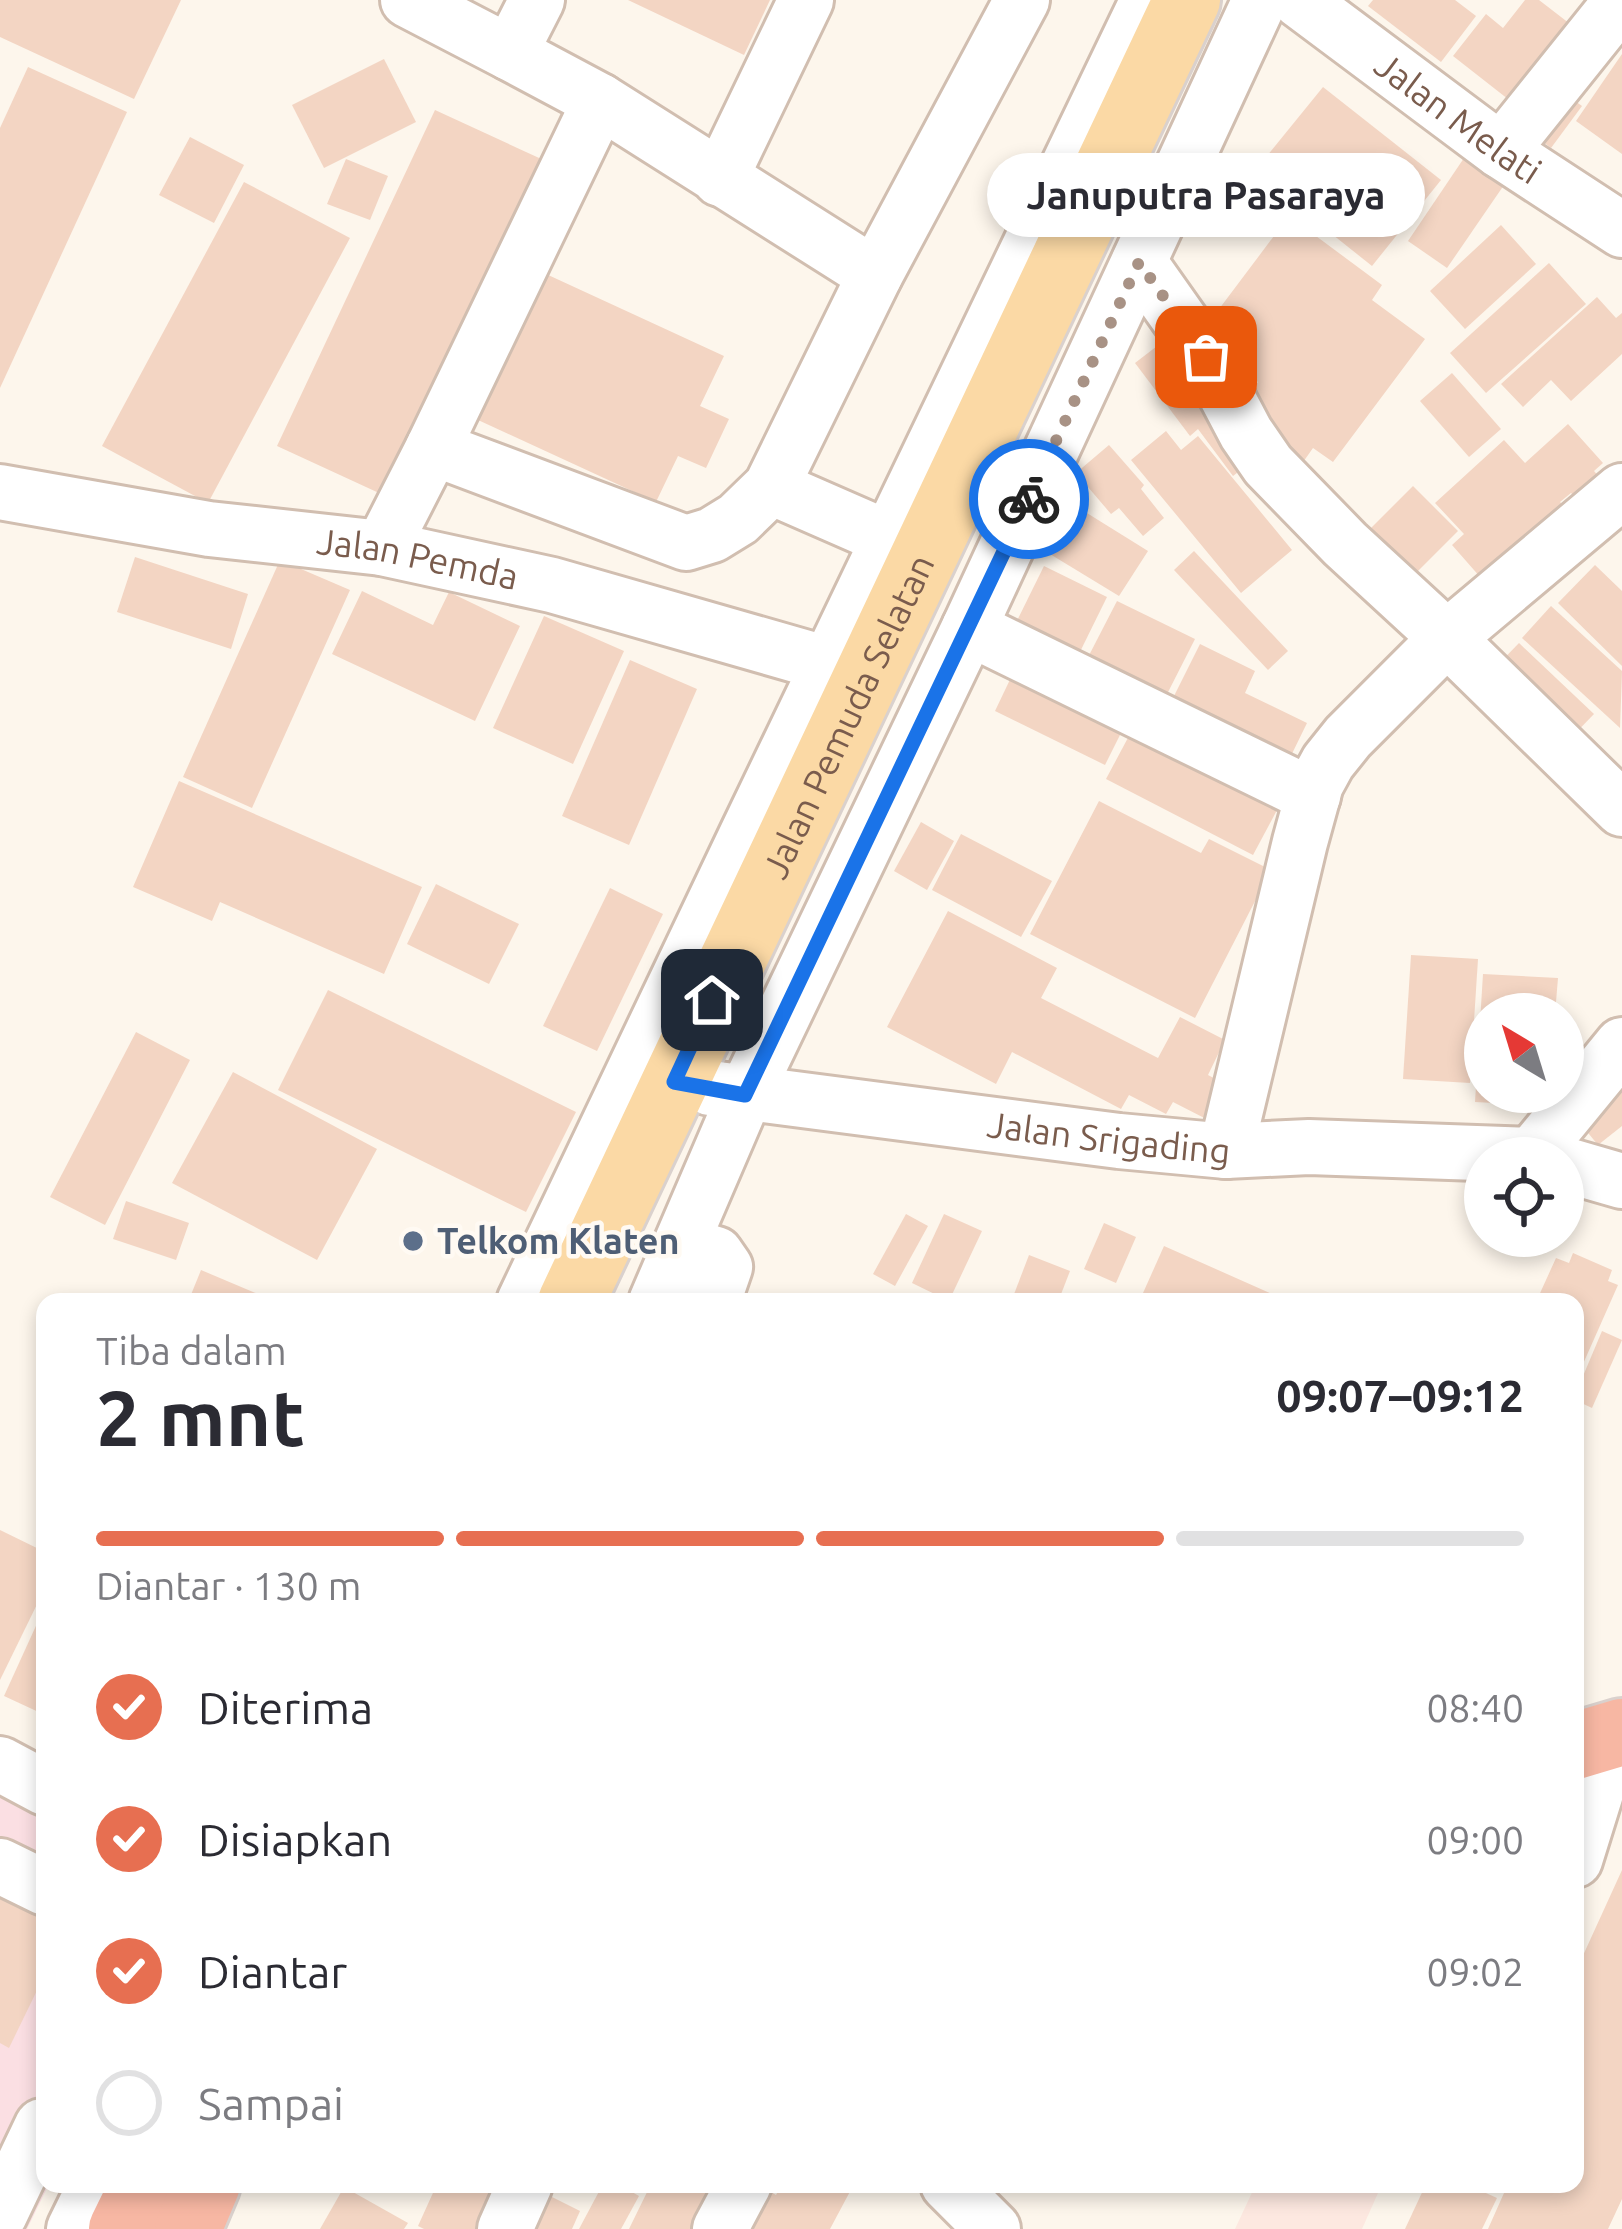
<!DOCTYPE html>
<html lang="id">
<meta charset="utf-8">
<style>
:root{--surface:#fff;--page:#f2f2f3;--text:#2b2b33;--muted:#7c7c81;--line:#e1e1e2;--accent:#e76f51}
body{margin:0;font-family:Ubuntu,sans-serif;background:var(--page);color:var(--text);height:100vh;display:flex;flex-direction:column;font-size:45px;white-space:nowrap}
*{box-sizing:border-box;margin:0}
p{font-size:39px;color:var(--muted)}
.icon{flex:none;width:66px;height:66px;fill:none;stroke:currentColor;stroke-width:2;stroke-linecap:round;stroke-linejoin:round}
.map{position:relative;flex:1;overflow:hidden}
.drawer{position:absolute;left:36px;top:1293px;width:1548px;height:900px;display:flex;flex-direction:column;background:var(--surface);border-radius:24px;box-shadow:0 6px 18px #0003}
.drawer>*{flex:none}
.needle{width:78px;rotate:322deg}
.tools{position:absolute;left:1464px;top:993px;display:grid;gap:24px}
.tools a{display:grid;place-items:center;width:120px;height:120px;border-radius:50%;background:var(--surface);box-shadow:0 6px 18px #0003;font-size:60px}
.pin{position:absolute;display:grid;place-items:center;width:102px;height:102px;color:#fff;margin:-51px;border-radius:24px;box-shadow:0 6px 18px #0006}
.courier{position:absolute;display:grid;place-items:center;width:120px;height:120px;margin:-60px;border:9px solid #1a73e8;border-radius:50%;background:#fff;color:#222;box-shadow:0 3px 15px #0007}
.bubble{position:absolute;height:84px;border-radius:42px;background:var(--surface);box-shadow:0 6px 18px #0003;font-size:39px;font-weight:600;line-height:84px;text-align:center}
.headline em{font-style:normal;font-weight:600}
.headline div{display:flex;flex-direction:column-reverse}
.headline{display:flex;align-items:center;justify-content:space-between;height:204px;padding:0 60px}
h1{font-size:78px;font-weight:600;line-height:90px}
.bar{display:grid;grid-template-columns:repeat(4,1fr);gap:18px 12px;align-content:center;height:144px;padding:0 60px}
.bar i{height:15px;border-radius:9px;background:var(--line)}
.bar .active{background:var(--accent)}
.bar p{grid-column:span 4}
ol{padding:0 60px;list-style:none}
li{display:flex;align-items:center;gap:36px;height:132px}
li p{margin-inline-start:auto}
li .icon{padding:12px;border-radius:50%;background:var(--accent);color:#fff;stroke-width:4}
li:last-child{color:var(--muted)}
li i{width:66px;height:66px;border:6px solid var(--line);border-radius:50%}
.map>svg:first-child{display:block}
.commercial{fill:#fde8e0}
.medical{fill:#fbdfe3}
.building{fill:#f3d5c3}
.lines{fill:none;stroke-linecap:round;stroke-linejoin:round}
.minor-casing{stroke:#d1beb0;stroke-width:60}
.major-casing{stroke:#dad1cd;stroke-width:72}
.highway-casing{stroke:#dad1cd;stroke-width:72}
.minor{stroke:#fff;stroke-width:54}
.major{stroke:#fbd9a5;stroke-width:66}
.highway{stroke:#f7b7a3;stroke-width:66}
.done{stroke:#a89285;stroke-width:12;stroke-dasharray:0 21.6}
.route{stroke:#1a73e8;stroke-width:15}
.service-dot{fill:#5c6f8a;stroke:#fffaf3;stroke-width:4.5}
.labels{text-anchor:middle;stroke-width:9;stroke-linejoin:round;paint-order:stroke}
.street-label{font-size:36px;fill:#7a5c4d;stroke:#fffaf3}
.service-label{font-size:36px;font-weight:bold;fill:#4e5e75;stroke:#fffaf3;text-anchor:start}
</style>
<div class="map">
<svg width="1622" height="2229" viewBox="0 0 1622 2229">
<rect width="100%" height="100%" fill="#fdf6ec"/>
<polygon class="commercial" points="1256,2184 1382,2184 1362,2229 1235,2229"/>
<polygon class="medical" points="0,1796 45,1818 45,2184 49,2184 27,2229 0,2229"/>
<g class="building">
<polygon points="0,0 181,0 134,99 0,37"/>
<polygon points="628,0 770,0 744,55"/>
<polygon points="1373,0 1455,0 1476,16 1441,62 1368,6"/>
<polygon points="1525,0 1539,0 1574,27 1513,103 1453,56 1486,14 1503,28"/>
<polygon points="1622,54 1622,154 1576,121"/>
<polygon points="384,59 416,122 324,168 292,105"/>
<polygon points="28,67 127,112 0,388 0,128"/>
<polygon points="1323,87 1441,180 1372,266 1254,172"/>
<polygon points="1561,91 1582,106 1551,148 1530,132"/>
<polygon points="435,110 550,163 392,499 277,446"/>
<polygon points="190,137 244,165 214,223 159,195"/>
<polygon points="1464,158 1504,185 1447,268 1408,241"/>
<polygon points="346,159 388,176 370,220 327,204"/>
<polygon points="244,182 350,238 208,503 102,446"/>
<polygon points="1289,216 1382,285 1372,300 1425,339 1333,462 1313,448 1301,465 1247,424 1246,397 1258,382 1198,337"/>
<polygon points="1501,225 1536,264 1465,329 1430,291"/>
<polygon points="1549,263 1586,304 1486,393 1450,353"/>
<polygon points="533,268 724,356 700,406 729,419 706,468 678,456 656,502 465,414"/>
<polygon points="1597,297 1616,318 1622,313 1622,354 1571,401 1551,380 1523,407 1501,384"/>
<polygon points="1174,333 1255,459 1233,476 1198,429 1190,436 1135,363"/>
<polygon points="1452,373 1501,429 1469,457 1420,401"/>
<polygon points="1568,424 1603,463 1594,471 1602,480 1579,501 1571,493 1560,502 1574,517 1481,578 1452,545 1464,534 1435,503 1504,440 1525,463"/>
<polygon points="1166,431 1181,450 1198,436 1292,550 1241,593 1131,460"/>
<polygon points="1109,445 1144,485 1141,489 1164,518 1143,536 1119,508 1111,514 1076,473"/>
<polygon points="1413,486 1458,531 1406,583 1361,538"/>
<polygon points="1074,505 1148,551 1119,596 1045,551"/>
<polygon points="1194,551 1288,651 1268,670 1174,570"/>
<polygon points="135,557 248,594 231,649 117,612"/>
<polygon points="280,560 350,590 252,808 183,777"/>
<polygon points="1595,565 1622,591 1622,666 1558,603"/>
<polygon points="1044,566 1107,597 1072,668 1009,637"/>
<polygon points="362,591 433,625 449,592 520,626 475,721 332,654"/>
<polygon points="1117,601 1195,639 1162,704 1084,665"/>
<polygon points="1551,606 1622,671 1620,728 1522,638"/>
<polygon points="544,616 624,651 573,764 493,728"/>
<polygon points="1519,643 1594,714 1565,744 1490,673"/>
<polygon points="1200,644 1255,671 1245,693 1307,723 1285,768 1167,710"/>
<polygon points="630,660 697,689 629,845 562,816"/>
<polygon points="1016,667 1127,721 1105,765 995,711"/>
<polygon points="1138,719 1285,795 1253,855 1106,779"/>
<polygon points="179,781 422,887 384,974 220,902 212,921 133,887"/>
<polygon points="1099,801 1201,853 1209,839 1271,870 1195,1018 1030,934"/>
<polygon points="921,822 954,841 927,890 894,871"/>
<polygon points="961,834 1052,881 1021,937 932,890"/>
<polygon points="436,884 519,924 489,984 407,944"/>
<polygon points="610,888 663,914 597,1051 543,1026"/>
<polygon points="948,911 1057,968 1041,998 1158,1058 1180,1017 1225,1040 1208,1075 1236,1090 1218,1125 1173,1102 1166,1114 1129,1095 1121,1109 1012,1052 996,1084 887,1027"/>
<polygon points="1411,955 1478,959 1470,1083 1403,1079"/>
<polygon points="1483,974 1558,978 1555,1014 1485,1014 1485,1092 1550,1092 1550,1106 1475,1102"/>
<polygon points="328,990 576,1112 526,1212 278,1090"/>
<polygon points="136,1032 190,1060 105,1225 50,1197"/>
<polygon points="233,1072 377,1149 317,1260 172,1183"/>
<polygon points="1622,1088 1622,1126 1598,1145 1575,1117"/>
<polygon points="126,1201 189,1223 176,1260 113,1239"/>
<polygon points="906,1214 928,1226 895,1286 873,1274"/>
<polygon points="944,1214 982,1231 949,1301 912,1283"/>
<polygon points="1104,1223 1136,1237 1116,1283 1084,1269"/>
<polygon points="1164,1246 1290,1302 1139,1302"/>
<polygon points="1573,1253 1612,1270 1608,1281 1618,1285 1575,1382 1575,1302 1536,1302 1556,1258 1569,1263"/>
<polygon points="1029,1255 1070,1271 1058,1302 1011,1302"/>
<polygon points="201,1270 277,1302 188,1302"/>
<polygon points="1602,1331 1622,1340 1592,1408 1575,1400 1575,1395"/>
<polygon points="0,1530 45,1552 45,1588 0,1680"/>
<polygon points="45,1606 45,1715 4,1696"/>
<polygon points="1622,1870 1622,2199 1608,2229 1488,2229 1508,2184 1575,2184 1575,1973"/>
<polygon points="0,1878 45,1900 45,1974 9,2048 0,2043"/>
<polygon points="437,2184 520,2184 499,2229 424,2229 418,2226"/>
<polygon points="603,2184 618,2184 639,2196 621,2229 579,2229"/>
<polygon points="651,2184 731,2184 723,2200 708,2193 690,2229 629,2229"/>
<polygon points="782,2184 854,2184 830,2229 736,2229 759,2185 776,2195"/>
<polygon points="1426,2184 1466,2184 1497,2198 1482,2229 1405,2229"/>
<polygon points="530,2186 580,2211 572,2229 509,2229"/>
<polygon points="344,2187 408,2223 404,2229 320,2229"/>
</g>
<g class="lines">
<defs>
<g id="minor">
<polyline points="408,0 510,53"/>
<polyline points="537,0 510,53 600,101 875,275"/>
<path id="s1" d="M1299,0L1501,151L1622,230"/>
<polyline points="1501,151 1622,0"/>
<polyline points="720,179 806,0"/>
<polyline points="1139,262 1206,357 1246,433 1268,465 1345,544 1447,638 1622,809"/>
<polyline points="433,448 686,543 712,535 738,519 771,487 875,275 1022,0"/>
<polyline points="771,487 890,539"/>
<path id="s2" d="M0,492L209,529L382,548L552,585L859,673"/>
<polyline points="382,548 433,448 600,101"/>
<polyline points="969,628 1313,796"/>
<path id="s3" d="M710,1088L1119,1141L1226,1151L1309,1147L1532,1155L1543,1158"/>
<polyline points="1226,1151 1300,842 1316,784 1328,762 1348,737 1447,638 1622,491"/>
<polyline points="1532,1155 1622,1045"/>
<polyline points="1563,1164 1622,1181"/>
<polyline points="683,1244 716,1254 725,1267 713,1302"/>
<path d="M524,1302C730,867 939,434 1148,0"/>
<polyline points="656,1302 745,1095 969,628 1260,0"/>
<polyline points="0,1764 45,1788"/>
<polyline points="1575,1860 1614,1735"/>
<polyline points="0,1866 45,1888"/>
<polyline points="948,2184 993,2229"/>
<polyline points="0,2214 42,2126"/>
<polyline points="74,2229 96,2184"/>
<polyline points="505,2229 525,2184"/>
<polyline points="720,2229 744,2184"/>
</g>
<g id="major">
<path id="s4" d="M571,1302L1187,0"/>
</g>
<g id="highway">
<polyline points="1575,1746 1622,1732"/>
<polyline points="122,2229 144,2184"/>
<polyline points="188,2229 207,2184"/>
</g>
</defs>
<use href="#minor" class="minor-casing"/>
<use href="#major" class="major-casing"/>
<use href="#highway" class="highway-casing"/>
<use href="#minor" class="minor"/>
<use href="#major" class="major"/>
<use href="#highway" class="highway"/>
</g>
<g class="lines">
<polyline class="done" points="1029,499 1139,262 1206,357"/>
<polyline class="route" points="712,1000 674,1082 745,1095 1029,499"/>
</g>
<circle class="service-dot" cx="413" cy="1241" r="12"/>
<g class="labels">
<g class="street-label">
<text dy="13" stroke="none"><textPath href="#s1" startOffset="198">Jalan Melati</textPath></text>
<text dy="13" stroke="none"><textPath href="#s2" startOffset="423">Jalan Pemda</textPath></text>
<text dy="13" stroke="none"><textPath href="#s4" startOffset="648">Jalan Pemuda Selatan</textPath></text>
<text dy="13" stroke="none"><textPath href="#s3" startOffset="402">Jalan Srigading</textPath></text>
</g>
<g class="service-label">
<text x="437" y="1254">Telkom Klaten</text>
</g>
</g>
</svg>
<div class="tools">
<a><svg class="needle" viewBox="-14 -14 28 28"><path d="M0-13l5 13h-10z" fill="#e53935"/><path d="M0 13l5-13h-10z" fill="#7c7c81"/></svg></a>
<a><svg class="icon" aria-label="locate" viewBox="0 0 24 24"><circle cx="12" cy="12" r="6"/><path d="M12 2v4M12 18v4M2 12h4M18 12h4"/></svg></a>
</div>
<div class="pin" style="left:1206px;top:357px;background:#ea580c"><svg class="icon" aria-label="bag" viewBox="0 0 24 24"><path d="M5 8h14l-1 12H6zM9 8a3 3 0 0 1 6 0"/></svg></div>
<div class="pin" style="left:712px;top:1000px;background:#1f2937"><svg class="icon" aria-label="home" viewBox="0 0 24 24"><path d="M3 11l9-7 9 7M6 9v11h12V9"/></svg></div>
<div class="courier" style="left:1029px;top:499px"><svg class="icon" aria-label="bike" viewBox="0 0 24 24"><circle cx="6" cy="16" r="4"/><circle cx="18" cy="16" r="4"/><path d="M6 16l4-8h5l3 8M10 8l3 8H6M13 5h3"/></svg></div>
<div class="bubble" style="left:987px;top:153px;width:438px">Januputra Pasaraya</div>
<section class="drawer">
<div class="headline"><div><h1>2 mnt</h1><p>Tiba dalam</p></div><em>09:07–09:12</em></div>
<div class="bar"><i class="active"></i><i class="active"></i><i class="active"></i><i></i><p>Diantar · 130 m</p></div>
<ol>
<li><svg class="icon" aria-label="check" viewBox="0 0 24 24"><path d="M5 12l5 5 9-10"/></svg>Diterima<p>08:40</p></li>
<li><svg class="icon" aria-label="check" viewBox="0 0 24 24"><path d="M5 12l5 5 9-10"/></svg>Disiapkan<p>09:00</p></li>
<li><svg class="icon" aria-label="check" viewBox="0 0 24 24"><path d="M5 12l5 5 9-10"/></svg>Diantar<p>09:02</p></li>
<li><i></i>Sampai</li>
</ol>
</section>
</div>
